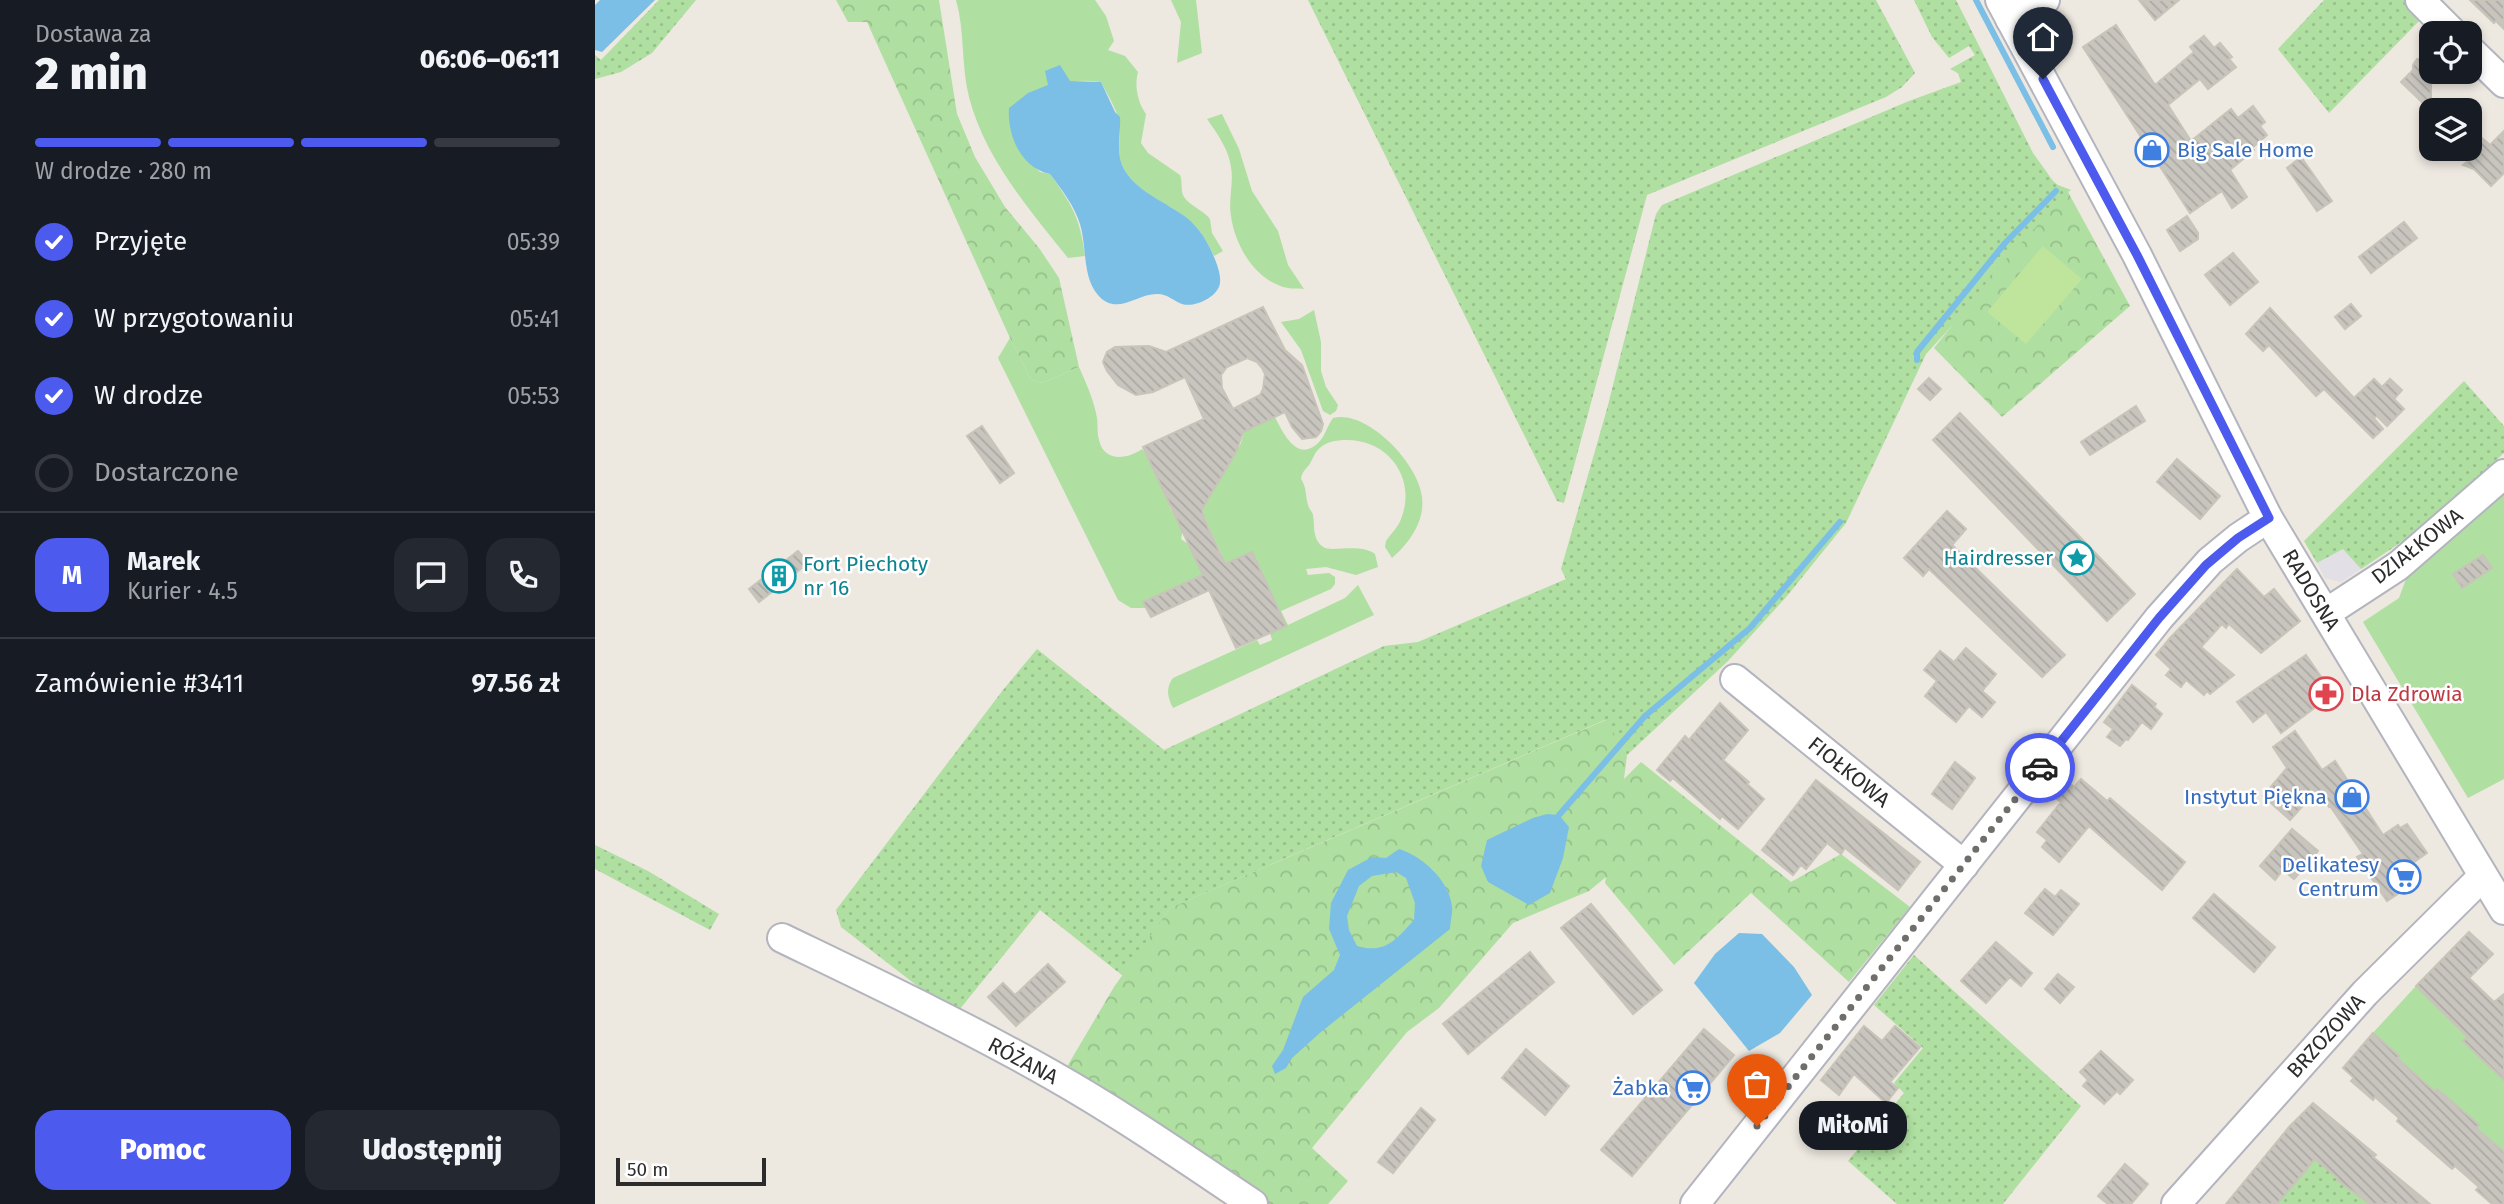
<!DOCTYPE html>
<html lang="pl">
<meta charset="utf-8">
<style>
:root{--surface:#171b24;--page:#242831;--text:#f1f3f6;--muted:#9ea1a6;--line:#363941;--accent:#4c5aed}
body{margin:0;font-family:"Fira Sans",sans-serif;background:var(--page);color:var(--text);height:100vh;display:flex;flex-direction:column;font-size:26px;white-space:nowrap}
*{box-sizing:border-box;margin:0}
p{font-size:23px;color:var(--muted)}
.icon{flex:none;width:38px;height:38px;fill:none;stroke:currentColor;stroke-width:2;stroke-linecap:round;stroke-linejoin:round}
.map{position:relative;flex:1;overflow:hidden}
.sheet{display:flex;flex-direction:column;background:var(--surface);width:595px}
.sheet>*{flex:none}
.controls{position:absolute;left:1824px;top:21px;display:grid;gap:14px}
.controls a{display:grid;place-items:center;width:63px;height:63px;border-radius:14px;background:var(--surface);box-shadow:0 4px 10px #0003;font-size:35px}
.scale{position:absolute;left:21px;bottom:18px;width:150px;box-sizing:border-box;padding-left:7px;border:4px solid #2c2c2c;border-top:0;font-size:19px;line-height:24px;white-space:nowrap;color:#2c2c2c;-webkit-text-stroke:5px #fff;paint-order:stroke}
.pin{position:absolute;display:grid;place-items:center;width:60px;height:60px;color:#fff;margin:-72px -30px;border-radius:50% 50% 50% 0;rotate:-45deg;box-shadow:0 0 7px #0007}
.pin .icon{rotate:45deg}
.courier{position:absolute;display:grid;place-items:center;width:70px;height:70px;margin:-35px;border:5px solid #4c5aed;border-radius:50%;background:#fff;color:#222;box-shadow:0 2px 9px #0007}
.bubble{position:absolute;height:49px;border-radius:21px;background:var(--surface);box-shadow:0 4px 10px #0003;font-size:23px;font-weight:800;line-height:49px;text-align:center}
.overview em{font-style:normal;font-weight:800}
.overview div{display:flex;flex-direction:column-reverse}
.overview{display:flex;align-items:center;justify-content:space-between;height:119px;padding:0 35px}
h1{font-size:46px;font-weight:800;line-height:52px}
.bar{display:grid;grid-template-columns:repeat(4,1fr);gap:10px 7px;align-content:center;height:84px;padding:0 35px}
.bar i{height:9px;border-radius:5px;background:var(--line)}
.bar .on{background:var(--accent)}
.bar p{grid-column:span 4}
.line{display:flex;align-items:center;gap:18px;padding:0 35px;border-top:2px solid var(--line)}
.line div{flex:1}
.round{display:grid;place-items:center;flex:none;width:74px;height:74px;border-radius:21px;background:var(--page)}
ol{padding:0 35px;list-style:none}
li{display:flex;align-items:center;gap:21px;height:77px}
li p{margin-inline-start:auto}
li .icon{padding:7px;border-radius:50%;background:var(--accent);color:#fff;stroke-width:4}
li:last-child{color:var(--muted)}
li i{width:38px;height:38px;border:4px solid var(--line);border-radius:50%}
.action{display:flex;gap:14px;margin-top:auto;padding:14px 35px}
.action a{flex:1;height:80px;border-radius:21px;background:var(--accent);color:#fff;font-size:28px;font-weight:800;line-height:80px;text-align:center}
.action a+a{background:var(--page);color:var(--text)}
main{display:flex;flex:1;min-height:0}
.map>svg:first-child{display:block}
.industrial{fill:#e2dfe6}
.grass{fill:url(#grass-dots)}
.forest{fill:url(#forest-crowns)}
.garden{fill:#afdfa1}
.pitch{fill:#bfe59d}
.water{fill:#7bbfe6;fill-rule:evenodd}
.lines{fill:none;stroke-linecap:round;stroke-linejoin:round}
.stream{stroke:#7bbfe6;stroke-width:6}
.building{fill:url(#building-back-hatch);stroke:#c8c4b9;stroke-width:2;fill-rule:evenodd}
.minor-casing{stroke:#b3b4be;stroke-width:32}
.minor{stroke:#fff;stroke-width:28}
.done{stroke:#706e6b;stroke-width:7;stroke-dasharray:0 12.6}
.route{stroke:#4c5aed;stroke-width:9}
.labels{text-anchor:middle;stroke-width:5;stroke-linejoin:round;paint-order:stroke}
.shop-label{font-size:21px;fill:#366cbe;stroke:#fff;text-anchor:end}
.street-label{font-size:21px;fill:#2c2c2c;stroke:#fff}
.culture-label{font-size:21px;fill:#0d838f;stroke:#fff;text-anchor:end}
.health-label{font-size:21px;fill:#be3a42;stroke:#fff;text-anchor:start}
</style>
<main>
<section class="sheet">
<div class="overview"><div><h1>2 min</h1><p>Dostawa za</p></div><em>06:06–06:11</em></div>
<div class="bar"><i class="on"></i><i class="on"></i><i class="on"></i><i></i><p>W drodze · 280 m</p></div>
<ol>
<li><svg class="icon" aria-label="check" viewBox="0 0 24 24"><path d="M5 12l5 5 9-10"/></svg>Przyjęte<p>05:39</p></li>
<li><svg class="icon" aria-label="check" viewBox="0 0 24 24"><path d="M5 12l5 5 9-10"/></svg>W przygotowaniu<p>05:41</p></li>
<li><svg class="icon" aria-label="check" viewBox="0 0 24 24"><path d="M5 12l5 5 9-10"/></svg>W drodze<p>05:53</p></li>
<li><i></i>Dostarczone</li>
</ol>
<div class="line" style="height:126px"><b class="round" style="background:var(--accent);color:#fff">M</b><div><b>Marek</b><p>Kurier · 4.5</p></div><a class="round"><svg class="icon" aria-label="chat" viewBox="0 0 24 24"><path d="M4 5h16v11H9l-5 4z"/></svg></a><a class="round"><svg class="icon" aria-label="phone" viewBox="0 0 24 24"><path d="M5 4h4l2 5-3 2q2 4 5 5l2-3 5 2v4C11 20 4 13 5 4z"/></svg></a></div>
<div class="line" style="height:91px"><div>Zamówienie #3411</div><b>97.56 zł</b></div>
<div class="action"><a>Pomoc</a><a>Udostępnij</a></div>
</section>
<div class="map">
<svg width="1909" height="1204" viewBox="0 0 1909 1204">
<defs>
<pattern id="grass-dots" width="8" height="8" patternUnits="userSpaceOnUse" patternTransform="scale(1.75)"><rect width="8" height="8" fill="#afdfa1"/><path d="M2 2h.1M6 6h.1" fill="none" stroke="#97c08b" stroke-width="1.8" stroke-linecap="round"/></pattern>
<pattern id="forest-crowns" width="20" height="18" patternUnits="userSpaceOnUse" patternTransform="scale(1.75)"><rect width="20" height="18" fill="#afdfa1"/><path d="M2 6a3 3 0 1 1 6 0M12 15a3 3 0 1 1 6 0" fill="none" stroke="#97c08b"/></pattern>
<pattern id="building-back-hatch" width="6" height="6" patternUnits="userSpaceOnUse" patternTransform="scale(1.75)"><rect width="6" height="6" fill="#c8c5bf"/><path d="M-1 5l2 2M0 0l6 6M5-1l2 2" fill="none" stroke="#aca9a4"/></pattern>
</defs>
<rect width="100%" height="100%" fill="#ede8e0"/>
<polygon class="industrial" points="1748,549 1766,569 1746,582 1730,578 1722,563"/>
<g class="grass">
<polygon points="64,0 101,0 57,53 26,72 0,79 0,55 6,60"/>
<polygon points="713,0 1281,0 1320,73 1307,87 1291,97 1052,195 969,503 962,501"/>
<polygon points="1319,0 1361,0 1438,153 1458,181 1463,185 1476,190 1473,192 1475,197 1331,354 1251,523 1192,596 1133,661 1032,755 1010,720 575,908 528,976 445,910 360,1015 246,927 241,910 408,690 442,649 569,750 789,646 823,642 971,579 966,569 1012,409 1061,214 1067,205 1314,101 1366,82 1363,73 1355,69 1380,55 1374,46 1354,58 1337,37"/>
<polygon points="1729,0 1809,0 1827,18 1734,113 1683,49"/>
<polygon points="1869,381 1909,426 1909,453 1820,533 1766,569 1748,549 1722,563 1709,541"/>
<polygon points="0,845 53,871 124,914 115,930 0,869"/>
<polygon points="1319,955 1486,1106 1408,1204 1302,1204 1253,1161 1309,1093 1299,1083 1328,1048 1279,1005"/>
<polygon points="1720,1154 1743,1178 1742,1180 1775,1204 1681,1204"/>
</g>
<g class="forest">
<polygon points="241,0 344,0 362,114 380,157 410,207 444,248 464,278 484,367 447,383 436,380 415,338 272,22 253,22"/>
<polygon points="1473,192 1535,306 1407,417 1339,348 1404,267"/>
<polygon points="1011,720 1032,755 1029,779 1046,762 1196,882 1246,854 1315,907 1254,982 1156,893 1079,965 1010,883 1011,877 994,891 918,923 844,1008 812,1032 717,1148 753,1181 733,1204 673,1204 470,1070 519,987 575,908"/>
</g>
<g class="garden">
<path d="M361,0H500L511,16L519,41L513,50L530,56L543,72C539,86 543,103 551,114L546,143L553,153L585,175C588,183 585,190 589,197C595,206 608,210 615,219L617,233L628,251L619,256C612,241 606,231 594,220C574,202 539,193 527,165C522,153 525,140 525,127C525,114 512,94 506,82C480,78 457,84 433,94L424,151L445,172L455,174C477,205 485,217 490,256L473,258C434,209 390,159 374,97C366,65 370,31 361,0Z"/>
<polygon points="576,0 601,0 607,53 582,63 586,22"/>
<path d="M627,114L644,149L657,191L683,231L693,265L709,289C704,288 698,289 693,288C661,282 640,246 636,216C633,200 639,183 636,167C634,150 622,133 612,119Z"/>
<polygon points="719,310 726,342 726,371 731,387 743,405 741,411 735,415 728,411 706,350 686,322 704,319"/>
<path d="M415,338L436,380L447,383L484,367C491,383 499,400 502,418C503,426 502,433 504,440C509,463 533,459 547,449L562,467V478L573,493L575,508L588,529L586,539C599,549 611,554 627,555L609,517L608,508L646,443L649,431L680,417C688,433 702,463 723,443C730,437 732,426 738,418C772,409 824,464 827,497C830,522 814,543 797,558L790,547L791,541C796,533 803,528 806,519C822,479 794,440 752,440C743,440 733,441 726,447C720,451 718,459 714,465C710,470 707,472 706,479C712,488 710,495 713,505C714,509 717,511 718,515C720,525 717,538 727,546C735,554 762,542 780,554L783,567L761,575L731,567L711,569L713,575L734,573L740,577V584L736,589L686,611L693,625L750,598L763,585L779,615L578,708C573,698 570,689 578,678L662,640L665,645L677,640L675,633V615L619,580L551,600V608H536L523,600L403,358Z"/>
<polygon points="1909,489 1909,779 1873,798 1768,622 1804,598 1811,579"/>
<polygon points="1821,986 1873,1037 1869,1041 1886,1059 1891,1054 1909,1080 1909,1152 1881,1128 1883,1125 1843,1089 1840,1092 1802,1058 1804,1055 1790,1043 1787,1046 1776,1035"/>
</g>
<polygon class="pitch" points="1448,246 1487,279 1431,344 1392,312"/>
<g class="water">
<polygon points="5,0 60,0 7,52 0,50 0,5"/>
<path d="M465,65L475,81L506,82L520,112L525,117C526,133 521,149 527,165C538,191 572,202 592,218C605,229 613,242 619,257C622,264 626,275 625,283C623,297 600,308 587,304C579,301 572,294 563,294C542,293 522,317 503,295C487,277 492,246 485,224C479,205 467,190 455,174C426,168 412,135 414,108L433,93L453,85L450,71Z"/>
<polygon points="952,814 964,815 974,827 968,858 955,893 934,905 893,882 886,866 892,840 938,818"/>
<path d="M804,849C827,856 855,881 857,907C858,914 855,922 855,929L726,1032L697,1058L691,1068L680,1074L677,1066L688,1050L708,997L739,970L745,955L734,929L736,903L753,870L777,857L791,858ZM801,872L811,878L820,903L819,920C801,940 790,954 762,946L754,930L752,916L764,886L777,876Z"/>
<polygon points="1144,933 1167,934 1199,967 1217,995 1185,1033 1154,1051 1099,983 1120,954"/>
</g>
<g class="lines">
<g class="stream">
<polyline points="1381,0 1458,147"/>
<polyline points="1322,360 1322,352 1410,243 1461,191"/>
<polyline points="964,815 1050,716 1155,628 1245,522"/>
</g>
</g>
<g class="building">
<polygon points="1544,0 1584,0 1560,20"/>
<polygon points="1875,0 1909,0 1909,29 1901,21 1899,23"/>
<polygon points="1521,25 1560,85 1599,52 1595,47 1609,36 1619,48 1625,43 1637,57 1634,59 1641,67 1613,89 1605,79 1573,105 1596,141 1636,109 1643,118 1658,106 1670,122 1665,126 1672,135 1657,148 1659,150 1635,170 1652,197 1637,208 1627,191 1595,213 1488,47"/>
<polygon points="1836,58 1836,111 1806,82 1818,70 1818,65 1822,59"/>
<polygon points="1909,131 1909,173 1896,186 1879,169 1868,165 1877,158 1871,151 1886,137 1895,145"/>
<polygon points="1706,157 1737,201 1722,211 1692,168"/>
<polygon points="1592,216 1603,233 1603,239 1585,251 1572,230"/>
<polygon points="1809,222 1822,238 1776,273 1764,257"/>
<polygon points="1638,253 1663,282 1635,305 1610,275"/>
<polygon points="1756,304 1766,316 1750,329 1740,317"/>
<path d="M668,307L690,350L707,365L728,424L726,431L721,437L707,439L697,427L690,412L648,432L641,452L607,509L609,519L630,564L657,552L691,626L641,648L614,590L556,617L548,602L608,575L548,447L609,419L590,377L558,392L541,395L523,385L512,371L508,362L512,352L520,347L554,346L571,352ZM652,358L662,362L667,368L670,374L668,389L665,395L638,409L627,388L626,375L632,367Z"/>
<polygon points="1675,308 1759,398 1779,379 1787,387 1795,379 1807,390 1799,399 1809,409 1792,426 1782,416 1779,418 1776,415 1788,429 1778,438 1729,389 1721,396 1674,345 1668,351 1651,334"/>
<polygon points="1334,378 1346,389 1335,400 1323,389"/>
<polygon points="1541,406 1550,421 1495,455 1486,442"/>
<polygon points="1365,413 1540,594 1512,621 1338,440"/>
<polygon points="387,426 419,473 405,483 372,436"/>
<polygon points="1582,459 1625,496 1605,519 1562,482"/>
<polygon points="1352,511 1371,529 1357,545 1470,655 1447,677 1334,569 1328,576 1309,558"/>
<polygon points="203,551 213,563 164,602 154,589"/>
<polygon points="1888,555 1897,568 1867,588 1858,574"/>
<polygon points="1642,569 1669,597 1679,589 1705,621 1666,653 1634,624 1631,628 1627,624 1606,647 1639,675 1615,694 1612,691 1609,695 1591,680 1586,687 1571,675 1576,669 1561,655 1575,638"/>
<polygon points="1371,648 1401,674 1387,691 1400,702 1387,717 1374,706 1361,722 1330,696 1342,681 1329,670 1345,651 1359,662"/>
<polygon points="1711,655 1738,694 1686,733 1671,712 1658,722 1642,702"/>
<polygon points="1537,685 1561,704 1559,707 1567,714 1556,729 1547,722 1533,740 1531,739 1525,746 1512,737 1518,729 1509,722"/>
<polygon points="1125,703 1153,730 1128,760 1154,782 1152,784 1169,799 1143,829 1127,816 1125,819 1078,778 1075,781 1062,770 1090,736 1094,740"/>
<polygon points="1700,731 1727,770 1740,761 1788,835 1803,825 1805,828 1812,824 1832,853 1812,867 1822,881 1792,901 1762,857 1768,854 1735,806 1734,807 1722,790 1695,820 1668,796 1692,768 1678,747"/>
<polygon points="1360,762 1380,778 1357,809 1337,794"/>
<polygon points="1486,779 1512,801 1515,798 1590,862 1567,890 1494,826 1464,862 1447,847 1452,840 1442,832 1466,802 1459,797 1472,781 1479,787"/>
<polygon points="1221,780 1325,862 1303,890 1250,848 1246,854 1232,843 1211,869 1206,865 1198,875 1167,850"/>
<polygon points="1697,829 1723,851 1714,862 1716,870 1708,869 1699,879 1688,870 1680,880 1665,866"/>
<polygon points="1450,889 1460,897 1466,890 1484,904 1458,935 1430,913"/>
<polygon points="1619,894 1680,947 1659,972 1598,918"/>
<polygon points="996,904 1067,990 1038,1014 966,928"/>
<polygon points="1874,932 1898,954 1874,978 1899,1002 1909,994 1909,1080 1868,1041 1873,1037 1821,986"/>
<polygon points="1401,942 1437,973 1426,986 1415,977 1391,1003 1366,981"/>
<polygon points="935,952 959,982 873,1054 848,1024"/>
<polygon points="453,964 470,982 421,1026 393,997 408,983 420,995"/>
<polygon points="1463,974 1479,987 1465,1003 1450,989"/>
<polygon points="1269,1026 1287,1041 1300,1026 1325,1047 1295,1082 1303,1088 1291,1103 1259,1074 1244,1095 1226,1080"/>
<polygon points="1109,1029 1139,1055 1037,1176 1006,1150"/>
<polygon points="1778,1033 1804,1056 1802,1058 1840,1092 1842,1089 1876,1118 1884,1125 1881,1128 1909,1152 1909,1204 1897,1204 1881,1190 1884,1187 1860,1166 1857,1169 1802,1121 1804,1118 1780,1097 1778,1100 1756,1081 1759,1078 1748,1068"/>
<polygon points="931,1049 974,1086 950,1115 907,1078"/>
<polygon points="1506,1051 1538,1080 1525,1094 1522,1091 1509,1104 1488,1086 1493,1080 1485,1072"/>
<polygon points="1718,1103 1781,1155 1778,1157 1835,1204 1775,1204 1742,1180 1743,1178 1720,1159 1682,1204 1631,1204 1694,1127"/>
<polygon points="826,1108 840,1120 798,1173 783,1162"/>
<polygon points="1530,1164 1553,1184 1536,1204 1513,1204 1503,1196"/>
</g>
<g class="lines">
<defs>
<g id="minor">
<polyline points="1405,0 1542,255 1673,518 1909,910"/>
<polyline points="1825,0 1858,33"/>
<polyline points="1415,19 1450,0"/>
<polyline points="1874,49 1909,83"/>
<polyline points="1731,613 1803,566 1909,474"/>
<polyline points="1140,679 1369,865"/>
<path d="M187,938C278,982 369,1025 457,1075C526,1114 592,1160 658,1204"/>
<polyline points="1100,1204 1564,618 1615,561 1643,538 1673,518"/>
<polyline points="1581,1204 1770,993 1888,876"/>
</g>
</defs>
<use href="#minor" class="minor-casing"/>
<use href="#minor" class="minor"/>
</g>
<g class="lines">
<polyline class="done" points="1162,1126 1445,768"/>
<polyline class="route" points="1445,768 1564,618 1611,565 1643,538 1674,518 1542,255 1448,79"/>
</g>
<defs>
<symbol id="shop-ring" viewBox="-11 -11 22 22"><circle r="9.5" fill="#fff" stroke="#3f7fe0" stroke-width="1.5"/><path d="M-5-2.5h2.3a2.7 3.5 0 0 1 5.4 0H5L5.5 6h-11ZM-1.5-2.5h3a1.5 2.3 0 0 0-3 0Z" fill="#3f7fe0"/></symbol>
<symbol id="sight-ring" viewBox="-11 -11 22 22"><circle r="9.5" fill="#fff" stroke="#0f9aa8" stroke-width="1.5"/><path d="M0-6L1.8-2.2L6-1.7L2.9 1.2L3.7 5.4L0 3.3L-3.7 5.4L-2.9 1.2L-6-1.7L-1.8-2.2Z" fill="#0f9aa8"/></symbol>
<symbol id="building-ring" viewBox="-11 -11 22 22"><circle r="9.5" fill="#fff" stroke="#0f9aa8" stroke-width="1.5"/><path d="M-4-6H4V6H1V3H-1V6H-4ZM-2.5-4.3h1.7v1.8h-1.7ZM.8-4.3h1.7v1.8H.8ZM-2.5-1h1.7V.8h-1.7ZM.8-1h1.7V.8H.8Z" fill="#0f9aa8"/></symbol>
<symbol id="pharmacy-ring" viewBox="-11 -11 22 22"><circle r="9.5" fill="#fff" stroke="#e0444e" stroke-width="1.5"/><path d="M-2-6h4v4h4v4h-4v4h-4v-4h-4v-4h4Z" fill="#e0444e"/></symbol>
<symbol id="supermarket-ring" viewBox="-11 -11 22 22"><circle r="9.5" fill="#fff" stroke="#3f7fe0" stroke-width="1.5"/><path d="M-6-5.5h2.5l.6 2H6L4.5 2H-2.5L-4.4-4H-6ZM-1.5 3.2a1.3 1.3 0 1 0 .1 0ZM3 3.2a1.3 1.3 0 1 0 .1 0Z" fill="#3f7fe0"/></symbol>
</defs>
<g fill-rule="evenodd">
<use href="#shop-ring" x="1538" y="131" width="38" height="38"/>
<use href="#sight-ring" x="1463" y="539" width="38" height="38"/>
<use href="#building-ring" x="165" y="557" width="38" height="38"/>
<use href="#pharmacy-ring" x="1712" y="675" width="38" height="38"/>
<use href="#shop-ring" x="1738" y="778" width="38" height="38"/>
<use href="#supermarket-ring" x="1790" y="858" width="38" height="38"/>
<use href="#supermarket-ring" x="1079" y="1069" width="38" height="38"/>
</g>
<g class="labels">
<g class="shop-label">
<text x="1582" y="157" text-anchor="start">Big Sale Home</text>
<text x="1732" y="804">Instytut Piękna</text>
<text x="1784" y="872">Delikatesy<tspan x="1784" dy="24">Centrum</tspan></text>
<text x="1074" y="1095">Żabka</text>
</g>
<g class="street-label">
<text transform="translate(1822 546) rotate(-38)" y="7">DZIAŁKOWA</text>
<text transform="translate(1716 590) rotate(59)" y="7">RADOSNA</text>
<text transform="translate(1254 772) rotate(39)" y="7">FIOŁKOWA</text>
<text transform="translate(1731 1036) rotate(-48)" y="7">BRZOZOWA</text>
<text transform="translate(428 1061) rotate(28)" y="7">RÓŻANA</text>
</g>
<g class="culture-label">
<text x="1458" y="565">Hairdresser</text>
<text x="208" y="571" text-anchor="start">Fort Piechoty<tspan x="208" dy="24">nr 16</tspan></text>
</g>
<g class="health-label">
<text x="1756" y="701">Dla Zdrowia</text>
</g>
</g>
</svg>
<div class="controls">
<a><svg class="icon" aria-label="locate" viewBox="0 0 24 24"><circle cx="12" cy="12" r="6"/><path d="M12 2v4M12 18v4M2 12h4M18 12h4"/></svg></a>
<a><svg class="icon" aria-label="layers" viewBox="0 0 24 24"><path d="M12 4l9 5-9 5-9-5zM3 14l9 5 9-5"/></svg></a>
</div>
<div class="scale">50 m</div>
<div class="pin" style="left:1162px;top:1126px;background:#ea580c"><svg class="icon" aria-label="bag" viewBox="0 0 24 24"><path d="M5 8h14l-1 12H6zM9 8a3 3 0 0 1 6 0"/></svg></div>
<div class="pin" style="left:1448px;top:79px;background:#1f2937"><svg class="icon" aria-label="home" viewBox="0 0 24 24"><path d="M3 11l9-7 9 7M6 9v11h12V9"/></svg></div>
<div class="courier" style="left:1445px;top:768px"><svg class="icon" aria-label="car" viewBox="0 0 24 24"><path d="M5 17H2v-5l4-1 3-4h7l3 4 3 1v5h-3M9 17h6M6 11h13"/><circle cx="7" cy="17" r="2"/><circle cx="17" cy="17" r="2"/></svg></div>
<div class="bubble" style="left:1204px;top:1101px;width:108px">MiłoMi</div>
</div>
</main>
